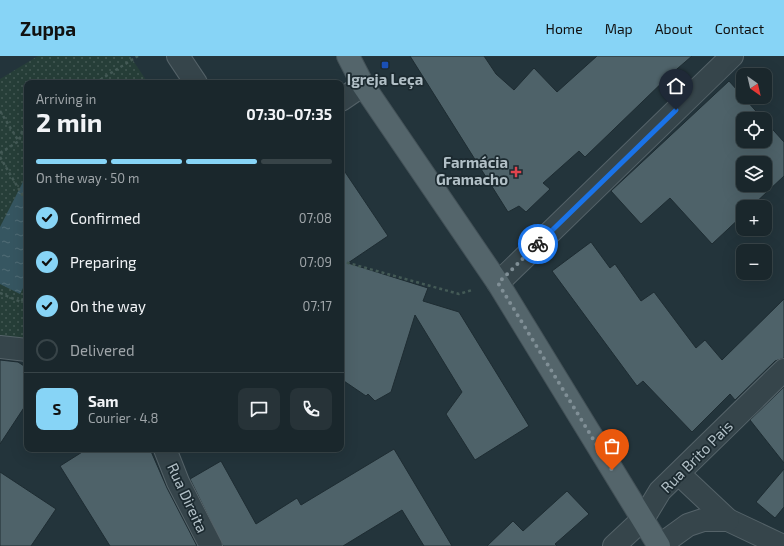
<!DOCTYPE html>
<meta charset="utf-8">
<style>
:root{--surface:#1a272c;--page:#273338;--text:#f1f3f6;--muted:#9fa5a9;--line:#384448;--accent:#87d4f6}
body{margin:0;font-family:"Exo 2",sans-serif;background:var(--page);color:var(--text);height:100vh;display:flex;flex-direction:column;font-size:15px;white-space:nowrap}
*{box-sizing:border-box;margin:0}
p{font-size:13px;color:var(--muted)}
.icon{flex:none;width:22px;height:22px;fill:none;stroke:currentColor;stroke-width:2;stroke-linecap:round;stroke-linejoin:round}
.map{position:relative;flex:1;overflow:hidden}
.panel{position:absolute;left:24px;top:24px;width:320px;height:372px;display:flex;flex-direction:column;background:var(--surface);border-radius:8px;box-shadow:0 4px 16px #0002,0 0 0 1px var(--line)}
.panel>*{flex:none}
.needle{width:26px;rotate:146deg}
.fabs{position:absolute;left:736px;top:12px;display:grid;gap:8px}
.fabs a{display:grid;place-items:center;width:36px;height:36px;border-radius:8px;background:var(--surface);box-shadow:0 4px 16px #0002,0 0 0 1px var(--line);font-size:20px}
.pin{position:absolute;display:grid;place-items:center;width:34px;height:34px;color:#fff;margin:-41px -17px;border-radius:50% 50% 50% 0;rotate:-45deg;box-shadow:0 0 4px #0007}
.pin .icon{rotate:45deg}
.courier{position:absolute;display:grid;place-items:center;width:40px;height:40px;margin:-20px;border:3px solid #1a73e8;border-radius:50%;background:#fff;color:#222;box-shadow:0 1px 5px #0007}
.headline em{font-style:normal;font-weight:700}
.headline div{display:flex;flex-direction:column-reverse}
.headline{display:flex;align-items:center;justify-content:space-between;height:68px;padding:0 12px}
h1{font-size:26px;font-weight:700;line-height:30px}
.bar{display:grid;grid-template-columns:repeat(4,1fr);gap:6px 4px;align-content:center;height:48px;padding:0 12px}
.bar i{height:5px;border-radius:3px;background:var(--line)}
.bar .current{background:var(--accent)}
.bar p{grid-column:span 4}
.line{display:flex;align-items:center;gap:10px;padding:0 12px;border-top:1px solid var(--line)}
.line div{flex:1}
.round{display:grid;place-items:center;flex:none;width:42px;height:42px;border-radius:8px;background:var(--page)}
ol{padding:0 12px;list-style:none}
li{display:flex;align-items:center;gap:12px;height:44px}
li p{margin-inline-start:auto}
li .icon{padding:4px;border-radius:50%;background:var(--accent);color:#111;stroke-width:4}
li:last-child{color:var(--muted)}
li i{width:22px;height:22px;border:2px solid var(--line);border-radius:50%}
header{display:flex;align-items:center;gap:24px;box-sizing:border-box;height:56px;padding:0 20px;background:var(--accent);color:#111}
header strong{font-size:19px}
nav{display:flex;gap:22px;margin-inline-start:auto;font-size:14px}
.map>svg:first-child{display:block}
.park{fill:url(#park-dots)}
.water{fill:url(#water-ripples)}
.building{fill:#4e6269;stroke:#1e2c32;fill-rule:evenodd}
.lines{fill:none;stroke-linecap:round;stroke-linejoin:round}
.minor-casing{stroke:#556369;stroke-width:24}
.major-casing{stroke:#435157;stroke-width:24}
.path{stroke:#445a56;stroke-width:2.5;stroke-dasharray:3 3;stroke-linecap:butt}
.minor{stroke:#36454b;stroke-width:22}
.major{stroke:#54656b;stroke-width:22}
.done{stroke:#808f96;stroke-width:4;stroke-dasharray:0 7.2}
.route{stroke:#1a73e8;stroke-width:5}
.transit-dot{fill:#1a4fb4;stroke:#1c2a30;stroke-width:1.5}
.health-dot{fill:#e0444e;stroke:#1c2a30;stroke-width:1.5}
.labels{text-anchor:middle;stroke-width:3.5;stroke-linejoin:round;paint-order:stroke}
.poi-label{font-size:15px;font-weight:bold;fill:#b2c0c7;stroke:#1c2a30}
.street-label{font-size:15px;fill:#b2c0c7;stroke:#1c2a30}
</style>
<header>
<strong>Zuppa</strong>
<nav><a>Home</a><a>Map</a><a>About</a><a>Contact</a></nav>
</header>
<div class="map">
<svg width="784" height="490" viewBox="0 0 784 490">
<defs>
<pattern id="park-dots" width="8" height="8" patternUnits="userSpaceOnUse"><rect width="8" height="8" fill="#263e38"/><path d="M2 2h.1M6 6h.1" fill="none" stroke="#435853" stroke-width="1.8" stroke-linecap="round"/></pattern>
<pattern id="water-ripples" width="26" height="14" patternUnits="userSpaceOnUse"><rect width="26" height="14" fill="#365661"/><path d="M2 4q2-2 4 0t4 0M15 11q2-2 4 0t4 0" fill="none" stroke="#516c76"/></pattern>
</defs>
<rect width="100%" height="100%" fill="#23343b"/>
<polygon class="park" points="38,0 130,0 148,27 27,27 27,288 0,286 0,23"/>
<polygon class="water" points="27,118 27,224 20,238 0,228 0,171"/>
<g class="building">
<polygon points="410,0 484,0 496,18 514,34 534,12 557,36 597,0 692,0 670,19 585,101 579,95 543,127 550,133 526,156 519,150 508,156"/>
<path d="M729,25L763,63H743V85H765V65L784,86V120L751,151H743V159L712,188L670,142L641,168L611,135ZM743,107H765V129H743Z"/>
<polygon points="341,110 388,180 348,207 428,232 423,245 459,256 529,370 475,404 446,358 462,336 415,259 391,336 375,345 368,338 366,340 341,323"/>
<polygon points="591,186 610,212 615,208 641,245 654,236 696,292 705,284 722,304 784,243 784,302 775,305 735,344 730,338 692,376 643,325 637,330 552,215"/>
<polygon points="0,304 18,306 27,312 27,347 0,388"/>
<polygon points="784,331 784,407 750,364"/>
<polygon points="87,393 150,393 167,432 197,490 110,490 60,410"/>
<polygon points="394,393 452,490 424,490 402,454 343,490 223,490 190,423 221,405 256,468 297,442 301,449"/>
<polygon points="784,413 784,451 775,462 756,446"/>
<polygon points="0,416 56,453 31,490 0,490"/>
<polygon points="567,435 589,458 555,488 557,490 487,490 513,465 523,475"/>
</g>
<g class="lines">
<defs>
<g id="minor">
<polyline points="178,0 196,27"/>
<polyline points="341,44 363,29"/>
<polyline points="498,227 732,0"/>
<polyline points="0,291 27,294"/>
<polyline points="165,393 178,426 211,490"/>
<polyline points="679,418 728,464 783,490"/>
<polyline points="614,490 643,463 660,435 784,314"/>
<polyline points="659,490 688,469 703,464 728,464"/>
</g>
<polyline id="major" points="348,0 363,29 498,227 659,490"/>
</defs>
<use href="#minor" class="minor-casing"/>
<use href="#major" class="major-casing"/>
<g class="path">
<polyline points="95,27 138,0"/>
<polyline points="0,55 18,84"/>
<polyline points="0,97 19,85 23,72 27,70"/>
<polyline points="0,101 27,147"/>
<polyline points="341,205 459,238 472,234"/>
<polyline points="0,237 21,246 27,235"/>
</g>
<use href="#minor" class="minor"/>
<use href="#major" class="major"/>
</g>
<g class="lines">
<polyline class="done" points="538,188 498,227 612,414"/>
<polyline class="route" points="538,188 676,54"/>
</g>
<rect class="transit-dot" x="381" y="5" width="8" height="8" rx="2"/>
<path class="health-dot" d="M514 110h4v4h4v4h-4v4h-4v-4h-4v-4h4z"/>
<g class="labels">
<g class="poi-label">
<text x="385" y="29">Igreja Leça</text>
<text x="508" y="112" text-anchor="end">Farmácia<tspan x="508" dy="17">Gramacho</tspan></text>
</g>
<g class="street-label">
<text transform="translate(697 401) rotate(-45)" y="5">Rua Brito Pais</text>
<text transform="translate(187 442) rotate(65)" y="5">Rua Direita</text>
</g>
</g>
</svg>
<div class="fabs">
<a><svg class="needle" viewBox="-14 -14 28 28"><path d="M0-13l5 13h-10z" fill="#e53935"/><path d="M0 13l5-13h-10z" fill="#9fa5a9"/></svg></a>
<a><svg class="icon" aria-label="locate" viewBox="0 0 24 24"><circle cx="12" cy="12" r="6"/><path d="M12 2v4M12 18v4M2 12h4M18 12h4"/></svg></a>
<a><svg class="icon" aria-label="layers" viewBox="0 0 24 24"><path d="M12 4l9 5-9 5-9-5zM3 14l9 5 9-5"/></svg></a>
<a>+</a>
<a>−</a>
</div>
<div class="pin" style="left:612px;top:414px;background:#ea580c"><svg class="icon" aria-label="bag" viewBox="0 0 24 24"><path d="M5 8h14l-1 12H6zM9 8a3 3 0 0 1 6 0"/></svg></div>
<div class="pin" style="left:676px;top:54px;background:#1f2937"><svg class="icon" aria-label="home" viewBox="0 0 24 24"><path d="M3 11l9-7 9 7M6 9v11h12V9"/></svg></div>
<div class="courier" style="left:538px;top:188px"><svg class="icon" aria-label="bike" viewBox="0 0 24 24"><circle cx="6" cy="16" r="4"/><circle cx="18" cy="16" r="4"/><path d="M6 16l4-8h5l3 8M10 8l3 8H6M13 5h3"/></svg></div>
<section class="panel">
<div class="headline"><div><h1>2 min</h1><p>Arriving in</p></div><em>07:30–07:35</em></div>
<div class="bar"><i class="current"></i><i class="current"></i><i class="current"></i><i></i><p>On the way · 50 m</p></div>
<ol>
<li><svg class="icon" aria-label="check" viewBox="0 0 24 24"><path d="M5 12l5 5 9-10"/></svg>Confirmed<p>07:08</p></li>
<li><svg class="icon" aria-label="check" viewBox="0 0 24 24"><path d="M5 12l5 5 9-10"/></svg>Preparing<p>07:09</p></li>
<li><svg class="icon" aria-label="check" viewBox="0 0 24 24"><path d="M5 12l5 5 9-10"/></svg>On the way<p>07:17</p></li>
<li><i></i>Delivered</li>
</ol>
<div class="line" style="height:72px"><b class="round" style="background:var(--accent);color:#111">S</b><div><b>Sam</b><p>Courier · 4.8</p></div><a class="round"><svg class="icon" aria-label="chat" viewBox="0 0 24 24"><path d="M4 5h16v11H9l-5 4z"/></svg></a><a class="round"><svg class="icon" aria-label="phone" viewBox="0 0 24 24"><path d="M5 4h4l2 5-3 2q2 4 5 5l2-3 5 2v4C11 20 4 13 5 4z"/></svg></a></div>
</section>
</div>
